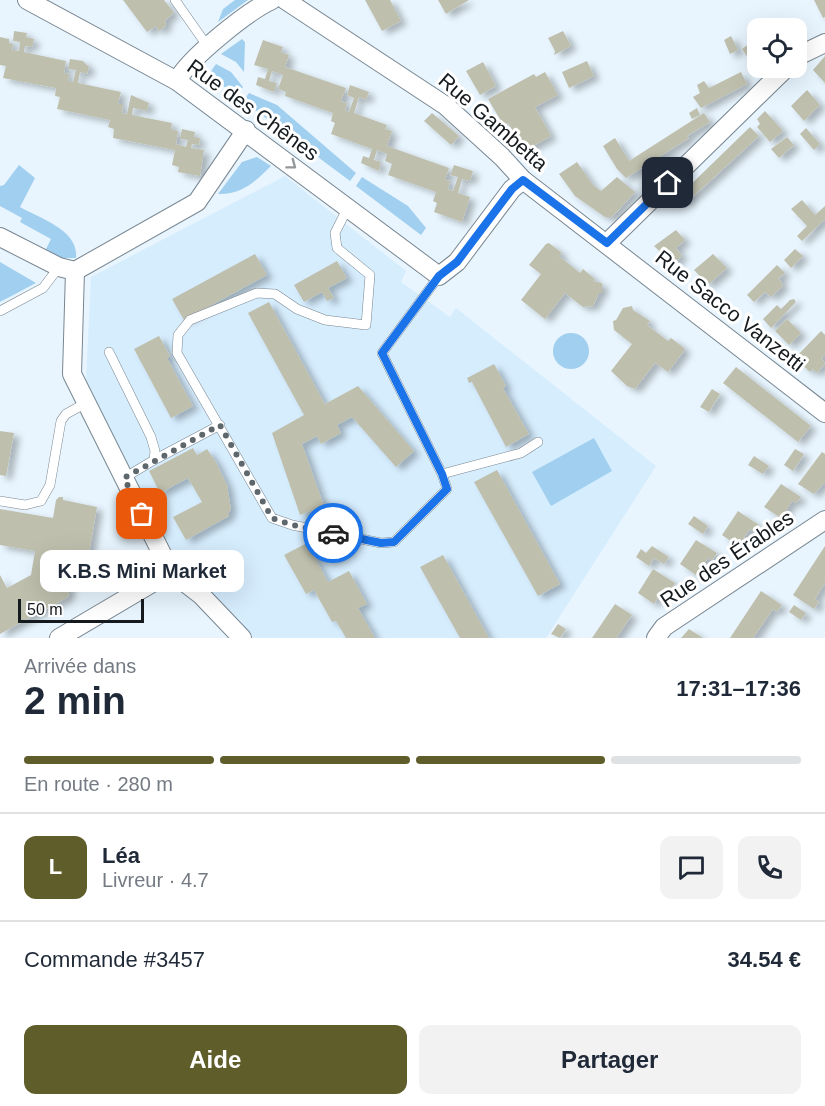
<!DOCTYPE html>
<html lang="fr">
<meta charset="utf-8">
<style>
:root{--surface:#fff;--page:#f2f2f3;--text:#1f2937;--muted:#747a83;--line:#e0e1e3;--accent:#5f5e2b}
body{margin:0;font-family:Helvetica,sans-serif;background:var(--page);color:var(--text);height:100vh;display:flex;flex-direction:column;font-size:22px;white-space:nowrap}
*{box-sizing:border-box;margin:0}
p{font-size:20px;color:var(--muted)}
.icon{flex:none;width:33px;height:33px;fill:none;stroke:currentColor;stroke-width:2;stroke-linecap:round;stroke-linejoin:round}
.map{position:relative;height:638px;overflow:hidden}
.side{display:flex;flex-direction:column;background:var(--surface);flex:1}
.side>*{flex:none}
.controls{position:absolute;left:747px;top:18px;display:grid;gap:12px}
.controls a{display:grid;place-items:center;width:60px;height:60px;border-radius:12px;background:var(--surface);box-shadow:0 6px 24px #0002;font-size:30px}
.scale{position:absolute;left:18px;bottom:15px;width:126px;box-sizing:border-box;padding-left:6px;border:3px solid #141a1e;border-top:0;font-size:16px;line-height:21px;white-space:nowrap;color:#141a1e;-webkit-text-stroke:4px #fff;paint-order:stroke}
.pin{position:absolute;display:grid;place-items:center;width:51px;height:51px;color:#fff;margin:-26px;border-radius:12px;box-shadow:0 3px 9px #0006}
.courier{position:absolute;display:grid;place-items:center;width:60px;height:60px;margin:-30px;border:4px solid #1a73e8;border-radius:50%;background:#fff;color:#222;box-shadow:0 2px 8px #0007}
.bubble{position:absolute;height:42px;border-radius:12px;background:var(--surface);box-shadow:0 6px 24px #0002;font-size:20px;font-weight:600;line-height:42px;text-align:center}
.overview em{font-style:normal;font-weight:600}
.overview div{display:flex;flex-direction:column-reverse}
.overview{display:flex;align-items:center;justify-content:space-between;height:102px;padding:0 24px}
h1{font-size:39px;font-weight:600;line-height:45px}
.bar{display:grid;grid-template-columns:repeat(4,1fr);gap:9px 6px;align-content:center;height:72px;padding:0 24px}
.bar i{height:8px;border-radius:4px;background:var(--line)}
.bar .selected{background:var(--accent)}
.bar p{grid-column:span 4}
.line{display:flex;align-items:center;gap:15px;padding:0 24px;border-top:2px solid var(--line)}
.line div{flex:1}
.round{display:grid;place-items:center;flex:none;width:63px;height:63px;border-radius:12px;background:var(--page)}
.button{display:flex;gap:12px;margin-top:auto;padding:12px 24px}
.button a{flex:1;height:69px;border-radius:12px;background:var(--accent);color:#fff;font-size:24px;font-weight:600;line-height:69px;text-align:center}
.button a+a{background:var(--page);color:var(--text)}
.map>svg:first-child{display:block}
.built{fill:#d6edfe}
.green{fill:#a1cfef}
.building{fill:#bfbfae;filter:url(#shadow)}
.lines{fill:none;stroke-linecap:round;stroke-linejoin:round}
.lane-casing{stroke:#788691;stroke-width:10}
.street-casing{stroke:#788691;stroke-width:20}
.lane{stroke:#fff;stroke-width:9}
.street{stroke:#fff;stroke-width:18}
.oneway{stroke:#95989a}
.done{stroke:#5e676c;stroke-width:6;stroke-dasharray:0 10.8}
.route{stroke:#1a73e8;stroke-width:8}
.labels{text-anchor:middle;stroke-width:6;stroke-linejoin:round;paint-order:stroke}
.street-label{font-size:21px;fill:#141a1e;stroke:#fff}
</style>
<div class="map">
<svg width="825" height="638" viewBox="0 0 825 638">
<defs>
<filter id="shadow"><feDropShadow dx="6" dy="4" stdDeviation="3" flood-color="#0004"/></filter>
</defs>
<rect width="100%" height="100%" fill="#e8f5fe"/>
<polygon class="built" points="285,176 406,271 401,282 450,317 456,308 656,466 546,638 251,638 179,565 86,381 91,277"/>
<g class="green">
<polygon points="235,0 248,0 218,22 223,9"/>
<polygon points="242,39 245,42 244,72 236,62 221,54"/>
<polygon points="216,64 231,72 243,87 236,96 209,74"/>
<polygon points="249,93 277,105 356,173 350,181 243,101"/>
<path d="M257,157L271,166C256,181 241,195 218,194L242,162Z"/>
<path d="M19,165L35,178L20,207C41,219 79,230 76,258H63L45,251L51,239L20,222L22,218L0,206V186L4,185Z"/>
<polygon points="362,177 408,206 426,228 421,235 356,186"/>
<polygon points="0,262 36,283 0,302"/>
<circle cx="571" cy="351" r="18"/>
<polygon points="594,438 612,471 551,506 532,472"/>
</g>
<g class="building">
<polygon points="123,0 164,0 174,13 165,20 166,26 159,31 156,26 147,32"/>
<polygon points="365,0 390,0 401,21 382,31"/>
<polygon points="438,0 469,0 446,14"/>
<polygon points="814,0 825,0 825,17 823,18"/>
<polygon points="14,31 27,33 26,37 34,39 32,47 25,46 24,52 66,61 64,73 69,74 68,81 73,82 76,70 68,69 70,59 83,61 89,67 87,74 80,72 78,83 121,92 118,104 123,104 122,113 127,114 131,95 149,103 147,111 133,108 132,115 172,123 171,129 178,131 176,144 186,147 188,140 180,139 182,129 195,132 194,137 200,138 199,145 192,144 191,148 204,150 200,176 178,172 179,167 172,165 175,150 113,138 114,129 108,127 110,120 57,109 60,97 55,96 56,88 3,78 6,66 0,65 0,37 9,39 9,43 13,44 12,50 19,51 20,42 13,41"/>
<polygon points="563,31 571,46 554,55 555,51 548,38"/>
<polygon points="731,36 738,50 730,54 724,40"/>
<polygon points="263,40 283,47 281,52 289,55 285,67 346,88 341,101 347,103 345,110 349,112 354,98 347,95 350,85 369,92 366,100 359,97 354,113 387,125 385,129 392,131 387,146 449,168 445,180 450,181 448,189 453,191 458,177 450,175 454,165 473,171 470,181 462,179 458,193 470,197 462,222 434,212 437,203 433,201 436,192 388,175 392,164 385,161 387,154 377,150 374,160 381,162 379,171 361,163 363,156 369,158 372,149 331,134 335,123 331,121 333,113 285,96 286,92 278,89 283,75 272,71 269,81 277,83 274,92 256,85 258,77 265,79 268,69 254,65"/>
<polygon points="754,40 758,43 758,68 754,67 742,49"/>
<polygon points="825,56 825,83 813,70"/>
<polygon points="587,61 594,76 569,88 562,72"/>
<polygon points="483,62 496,86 480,95 466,71"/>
<polygon points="545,72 558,95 535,107 551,136 524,151 508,123 504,126 488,99 534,74 536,77"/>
<polygon points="741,72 747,84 701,108 693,97 700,93 697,85 704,81 709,88"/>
<polygon points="807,90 820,105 804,121 791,106"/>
<polygon points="697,108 700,115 692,119 689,113"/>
<polygon points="765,111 783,131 770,142 757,127 760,124 757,119"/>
<polygon points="432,113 459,136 451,145 424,121"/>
<polygon points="704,113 710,122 687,136 689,138 626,178 617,169 603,146 615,138 629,161"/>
<polygon points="750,127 759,136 686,203 679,196"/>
<polygon points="806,128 820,144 814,150 800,134"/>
<polygon points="787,137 794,145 779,158 771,149"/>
<polygon points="577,162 593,185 601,191 617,177 635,192 612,217 605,217 575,196 559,174"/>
<polygon points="802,200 815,215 825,206 825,219 802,241 797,236 807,226 791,209"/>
<polygon points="676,230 685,240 676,248 682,256 673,264 654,246"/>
<polygon points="549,243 562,253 559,256 580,273 583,269 595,279 593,281 602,283 602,293 599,293 593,306 583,307 565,293 545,319 521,300 541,274 529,265 546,244"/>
<polygon points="795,249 803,256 791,268 784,260"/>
<polygon points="255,254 267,275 184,320 172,299"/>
<polygon points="713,254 727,268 708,285 694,270"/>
<polygon points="337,261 347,278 328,288 334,298 327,301 322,292 304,302 294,285"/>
<polygon points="777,265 785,273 779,278 783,286 771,297 765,292 754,302 747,295"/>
<polygon points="794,299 796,302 771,328 763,319 777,305 781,309 790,300"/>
<polygon points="269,302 325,404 358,386 414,451 396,467 352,417 337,425 341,433 321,444 317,436 302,444 324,506 300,515 272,433 304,415 248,313"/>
<polygon points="632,306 633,310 650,321 647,325 668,341 671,338 684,348 684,351 668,372 655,363 635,389 627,386 611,371 632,344 614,330 613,321 616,320 623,308"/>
<polygon points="787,319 801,333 789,345 775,331"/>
<polygon points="821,331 825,335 825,355 822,358 825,364 817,373 813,369 810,372 795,358"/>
<polygon points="159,336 170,356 167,358 193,406 171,418 134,349"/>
<polygon points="494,364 506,386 503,388 529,434 506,447 472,382 469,383 467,378"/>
<polygon points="736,367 811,426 798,442 723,383"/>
<polygon points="712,389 720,394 709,412 700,407"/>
<polygon points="0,431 14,433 6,476 0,475"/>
<polygon points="193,448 197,455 207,449 216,462 227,485 231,510 228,512 229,516 186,540 173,517 202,502 188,478 160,493 149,471"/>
<polygon points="795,449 804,454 793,471 784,465"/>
<polygon points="822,452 825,454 825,482 814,494 798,484"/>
<polygon points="754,456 769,466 763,474 748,465"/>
<polygon points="497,470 560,584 538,596 474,482"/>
<polygon points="781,484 801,497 796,503 792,501 781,518 764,507"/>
<polygon points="59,497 63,497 63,500 97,507 87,564 65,561 63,572 72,573 68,597 0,634 0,575 7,588 31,575 35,551 0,545 0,509 53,518 56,500"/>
<polygon points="738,511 759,525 755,532 750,529 738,546 722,535"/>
<polygon points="694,516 708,526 703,534 688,524"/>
<polygon points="696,540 717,553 712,560 708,558 696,575 680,564"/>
<polygon points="307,543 328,582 349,571 367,604 358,608 375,638 346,638 336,621 332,622 314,590 306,594 284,555"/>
<polygon points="652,546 669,557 664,564 654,558 649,566 636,557 641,549 646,553"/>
<polygon points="825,546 825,583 815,599 819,602 814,609 793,595"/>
<polygon points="443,555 489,638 460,638 420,567"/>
<polygon points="653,569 675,583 670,590 665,587 654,604 638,593"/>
<polygon points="761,591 782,605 777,612 773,609 753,638 730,638"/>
<polygon points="615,604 632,615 616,638 592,638"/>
<polygon points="794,605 806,613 801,620 789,612"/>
<polygon points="558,624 566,629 560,638 551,634"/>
<polygon points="689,629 703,638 681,638"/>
</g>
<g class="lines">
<defs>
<g id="lane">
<polyline points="175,0 208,47"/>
<polyline points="348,207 335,233 337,248 370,275 366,325 325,320 297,309 275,294 257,293 190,320 178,335 177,353 272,518 292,525 381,543 394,542 447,489 442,474"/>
<polyline points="439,276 382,353 442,474 521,453 538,442"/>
<polyline points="0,311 43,288 59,267"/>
<polyline points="109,352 151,437 155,451 154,460 124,478"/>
<polyline points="154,460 220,425"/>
<polyline points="0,501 25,505 41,501 50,485 61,421 66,414 86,403"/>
</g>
<g id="street">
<polyline points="27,0 177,81 439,276 457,262 512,189 523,180"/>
<polyline points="285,0 446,106 502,157 523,180 825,413"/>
<polyline points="796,57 825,43"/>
<path d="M177,81C189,58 248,11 272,0"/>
<polyline points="0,237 59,267 75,271 197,202 246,130"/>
<polyline points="607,243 786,68"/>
<polyline points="75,271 72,374 171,572 201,595 242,638"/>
<polyline points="59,638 171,572"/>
<polyline points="656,638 664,627 825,520"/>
</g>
</defs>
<use href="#lane" class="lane-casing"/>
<use href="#street" class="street-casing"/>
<use href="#lane" class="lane"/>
<use href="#street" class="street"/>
</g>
<defs><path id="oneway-chevron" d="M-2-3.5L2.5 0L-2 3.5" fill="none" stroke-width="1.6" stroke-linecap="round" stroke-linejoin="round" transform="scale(1.5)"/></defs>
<use class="oneway" href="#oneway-chevron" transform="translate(292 165) rotate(37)"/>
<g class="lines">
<polyline class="done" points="142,514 124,478 220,425 272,518 292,525 333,533"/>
<polyline class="route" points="333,533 381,543 394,542 447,489 442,474 382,353 439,276 457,262 512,189 523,180 607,243 668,183"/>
</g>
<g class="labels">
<g class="street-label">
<text transform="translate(253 110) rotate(36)" y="7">Rue des Chênes</text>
<text transform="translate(493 122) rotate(41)" y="7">Rue Gambetta</text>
<text transform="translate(730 311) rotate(38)" y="7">Rue Sacco Vanzetti</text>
<text transform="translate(727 559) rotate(-34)" y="7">Rue des Érables</text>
</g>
</g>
</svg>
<div class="controls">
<a><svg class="icon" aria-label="locate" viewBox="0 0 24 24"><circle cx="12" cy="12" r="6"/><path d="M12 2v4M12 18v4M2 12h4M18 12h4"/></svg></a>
</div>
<div class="scale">50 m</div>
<div class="pin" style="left:142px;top:514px;background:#ea580c"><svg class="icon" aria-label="bag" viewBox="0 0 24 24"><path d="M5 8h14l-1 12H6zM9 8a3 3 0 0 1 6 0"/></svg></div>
<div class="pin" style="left:668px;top:183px;background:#1f2937"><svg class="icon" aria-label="home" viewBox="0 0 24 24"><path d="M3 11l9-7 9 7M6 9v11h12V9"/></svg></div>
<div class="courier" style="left:333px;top:533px"><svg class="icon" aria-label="car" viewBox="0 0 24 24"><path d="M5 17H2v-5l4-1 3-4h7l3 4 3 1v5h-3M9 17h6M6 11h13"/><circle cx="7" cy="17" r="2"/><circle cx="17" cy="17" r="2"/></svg></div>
<div class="bubble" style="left:40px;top:550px;width:204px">K.B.S Mini Market</div>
</div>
<section class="side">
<div class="overview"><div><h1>2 min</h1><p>Arrivée dans</p></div><em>17:31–17:36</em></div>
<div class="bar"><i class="selected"></i><i class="selected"></i><i class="selected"></i><i></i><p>En route · 280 m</p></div>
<div class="line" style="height:108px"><b class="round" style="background:var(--accent);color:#fff">L</b><div><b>Léa</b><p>Livreur · 4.7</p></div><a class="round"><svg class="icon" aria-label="chat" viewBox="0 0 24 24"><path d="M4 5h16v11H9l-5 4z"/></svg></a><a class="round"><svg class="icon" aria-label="phone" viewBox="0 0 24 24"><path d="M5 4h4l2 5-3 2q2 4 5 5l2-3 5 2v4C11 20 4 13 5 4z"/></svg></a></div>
<div class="line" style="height:78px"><div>Commande #3457</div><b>34.54 €</b></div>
<div class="button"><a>Aide</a><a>Partager</a></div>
</section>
